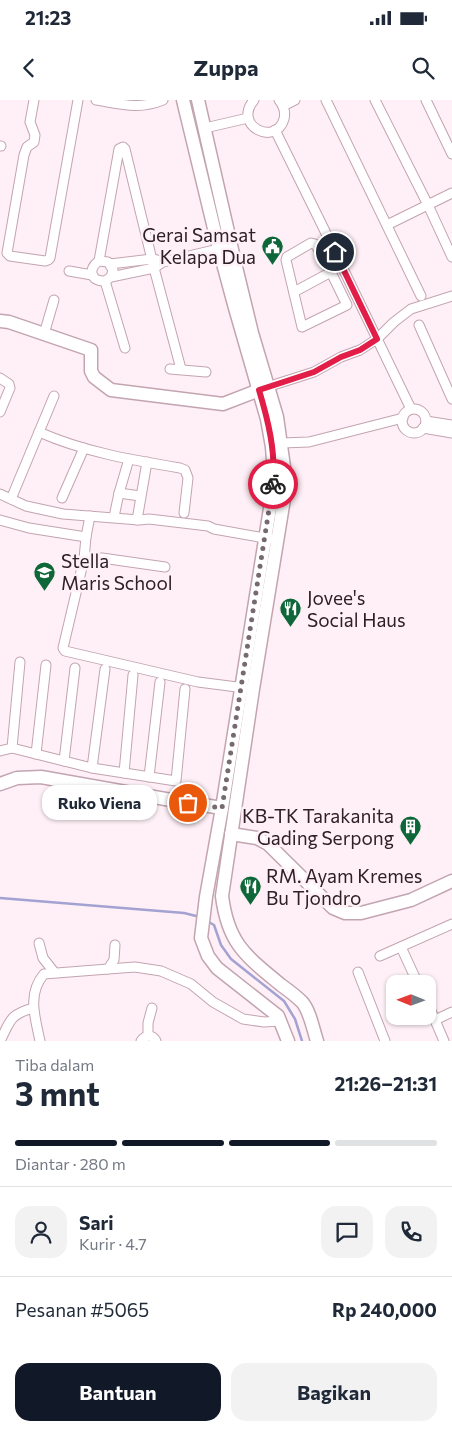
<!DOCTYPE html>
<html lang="id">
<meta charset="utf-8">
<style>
:root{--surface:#fff;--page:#f2f2f3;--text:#1f2937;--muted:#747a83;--line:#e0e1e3;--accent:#111827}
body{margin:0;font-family:Commissioner,sans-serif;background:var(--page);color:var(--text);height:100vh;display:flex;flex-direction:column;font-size:19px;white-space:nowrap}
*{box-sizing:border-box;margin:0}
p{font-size:16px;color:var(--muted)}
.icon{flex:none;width:28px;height:28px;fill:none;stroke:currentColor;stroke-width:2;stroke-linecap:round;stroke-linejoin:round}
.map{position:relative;height:941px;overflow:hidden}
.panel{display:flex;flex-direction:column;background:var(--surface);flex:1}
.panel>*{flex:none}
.needle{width:32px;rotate:271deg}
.fabs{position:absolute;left:386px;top:875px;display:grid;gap:10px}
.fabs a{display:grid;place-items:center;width:50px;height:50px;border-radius:10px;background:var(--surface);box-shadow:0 1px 4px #0004;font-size:25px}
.pin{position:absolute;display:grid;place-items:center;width:42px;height:42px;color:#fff;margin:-21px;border:2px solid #fff;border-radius:50%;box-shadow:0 1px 5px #0007}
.courier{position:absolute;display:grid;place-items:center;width:50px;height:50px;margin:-25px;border:4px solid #e11d48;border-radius:50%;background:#fff;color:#222;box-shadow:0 1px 6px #0007}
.bubble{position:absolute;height:35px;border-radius:15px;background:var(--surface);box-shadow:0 1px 4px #0004;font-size:16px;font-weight:700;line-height:35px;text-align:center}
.head em{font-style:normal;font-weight:700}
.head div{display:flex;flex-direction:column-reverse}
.head{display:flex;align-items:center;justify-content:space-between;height:85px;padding:0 15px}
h1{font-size:32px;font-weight:700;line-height:38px}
.bar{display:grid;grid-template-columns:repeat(4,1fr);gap:8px 5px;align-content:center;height:60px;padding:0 15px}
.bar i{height:6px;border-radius:4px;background:var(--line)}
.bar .current{background:var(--accent)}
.bar p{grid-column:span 4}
.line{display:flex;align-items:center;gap:12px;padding:0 15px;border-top:1px solid var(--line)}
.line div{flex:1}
.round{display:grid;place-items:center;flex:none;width:52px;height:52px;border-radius:15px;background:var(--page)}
.button{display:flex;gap:10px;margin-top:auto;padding:10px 15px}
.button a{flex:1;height:58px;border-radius:15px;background:var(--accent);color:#fff;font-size:20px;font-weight:700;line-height:58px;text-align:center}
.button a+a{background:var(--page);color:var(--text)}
.status{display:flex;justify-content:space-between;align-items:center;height:35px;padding:0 25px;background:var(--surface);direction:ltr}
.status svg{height:14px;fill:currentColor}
header{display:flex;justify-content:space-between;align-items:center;height:65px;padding:0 15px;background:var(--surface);font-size:22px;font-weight:700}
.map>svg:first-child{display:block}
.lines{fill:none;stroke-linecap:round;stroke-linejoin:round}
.stream{stroke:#a3a2d2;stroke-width:2.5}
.street-casing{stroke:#c3a4b1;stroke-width:11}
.secondary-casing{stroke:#c3a4b1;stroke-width:15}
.street{stroke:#fff;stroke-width:9}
.secondary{stroke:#fff;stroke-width:12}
.done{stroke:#76696f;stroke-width:5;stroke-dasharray:0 9}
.route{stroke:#e11d48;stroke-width:6}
.labels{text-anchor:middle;stroke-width:5;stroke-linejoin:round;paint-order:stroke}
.poi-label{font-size:19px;fill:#2d2126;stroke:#fef0f6;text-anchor:start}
</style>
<div class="status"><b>21:23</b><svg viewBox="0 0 49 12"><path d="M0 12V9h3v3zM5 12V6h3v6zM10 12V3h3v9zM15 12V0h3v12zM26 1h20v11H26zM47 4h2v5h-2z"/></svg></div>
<header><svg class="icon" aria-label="back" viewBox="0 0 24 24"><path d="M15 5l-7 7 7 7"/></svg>Zuppa<svg class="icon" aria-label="search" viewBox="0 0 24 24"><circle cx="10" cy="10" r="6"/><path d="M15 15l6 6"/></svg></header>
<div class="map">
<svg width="452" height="941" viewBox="0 0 452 941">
<rect width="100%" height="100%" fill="#fef0f6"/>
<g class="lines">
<g class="stream">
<polyline points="0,798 184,813 200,817"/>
<polyline points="207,821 214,825 221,845 231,859 284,901 295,919 302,941"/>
</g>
<defs>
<g id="street">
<polyline points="34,0 30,22 35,35 34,42 27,47 24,55 7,153 10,156 45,161 48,160 50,158 78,0"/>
<path d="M96,0C121,4 139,10 163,0"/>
<path d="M254,0C232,26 276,47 284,19C286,11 283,5 279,0"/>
<polyline points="326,0 421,196"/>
<polyline points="375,0 428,105 452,157"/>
<polyline points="426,0 452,54"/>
<polyline points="283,6 295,0"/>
<polyline points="205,28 248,18"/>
<polyline points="275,30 321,123 411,309"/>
<polyline points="0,46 1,46"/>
<polyline points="387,125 452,93"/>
<polygon points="311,143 315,144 324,158 347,205 302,227 286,160 287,157"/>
<polyline points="99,161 119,49 123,47 125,49 154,168 181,269"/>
<polyline points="110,164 152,159 157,160"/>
<polyline points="69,171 92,175"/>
<path d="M111,177L113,170L108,162L99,161C87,169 91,182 105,181L111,177L154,168L163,162L223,148"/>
<polyline points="105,181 125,248"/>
<polyline points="294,192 331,172"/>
<polyline points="419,225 452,299"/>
<polyline points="44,234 54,200"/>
<polyline points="170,269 206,272"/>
<polyline points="0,278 9,284 10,288 0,312"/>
<polyline points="267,287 314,272 341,257 360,250 377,239 394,222 411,209 452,196"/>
<circle cx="414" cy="321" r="12"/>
<polyline points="426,321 452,325"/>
<polyline points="423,328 452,333"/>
<path d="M39,332C84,352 132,360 180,368L185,370L188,378L184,413"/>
<polyline points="282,343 309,342 403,318"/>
<polyline points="119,393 140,396"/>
<polyline points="0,394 26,406 63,414 139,420 149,419 208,426 214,429 270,439"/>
<polyline points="62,398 84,348"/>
<polyline points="11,399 54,296"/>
<polyline points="114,417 119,393 129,359"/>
<polyline points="0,420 29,428 86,437 84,459 63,548 65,551 198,582 245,588"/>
<polyline points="137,420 147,362"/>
<polyline points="86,437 90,416"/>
<polyline points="84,459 102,458 165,467"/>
<polyline points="12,648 20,562"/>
<polyline points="0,651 12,648 92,668 176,681 185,589"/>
<polyline points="36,654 46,565"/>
<polyline points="64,661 75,568"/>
<polyline points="92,668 105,569"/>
<polyline points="124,673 133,575"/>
<polyline points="149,677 160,582"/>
<polyline points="39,843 43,858 54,872"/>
<polyline points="401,847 418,884"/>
<polyline points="380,856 452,824"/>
<polyline points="108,869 135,867 161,871 191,884 213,902 243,919 264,922 280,921"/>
<polyline points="358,872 385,941"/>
<polyline points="428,904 444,941"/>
<polyline points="435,920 452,912"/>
<polyline points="148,936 148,923 152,908"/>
<path d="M0,941C11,920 9,915 33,908"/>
<path d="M40,941C35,917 27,894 44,874L108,869L114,860L115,845"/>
<path d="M141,941C145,935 152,934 156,941"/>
</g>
<g id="secondary">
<polyline points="183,0 219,149 235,208 267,319 272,347 274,373 272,396 222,708 206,797 201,838 208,856 217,868 278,916 288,941"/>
<path d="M198,0L236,167L252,233L277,317L285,374L284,399L253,589L222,796C228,844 246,856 281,885C288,890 296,896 302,902C310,911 313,929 317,941"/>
<polyline points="0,221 9,222 91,250 91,271 94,277 111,290 223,304 267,287"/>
<polyline points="0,684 17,678 41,677 171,700 222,708"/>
<polyline points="231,734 257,738 268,744 333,808 345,813 361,813 411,800 452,781"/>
</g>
</defs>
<use href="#street" class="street-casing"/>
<use href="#secondary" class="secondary-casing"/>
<use href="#street" class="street"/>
<use href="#secondary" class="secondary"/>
</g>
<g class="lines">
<polyline class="done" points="188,703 222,708 273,384"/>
<path class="route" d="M273,384C276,352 268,320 259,290L314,272L341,257L360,250L377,239L335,152"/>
</g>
<defs>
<symbol id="civic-pin" viewBox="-11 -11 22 30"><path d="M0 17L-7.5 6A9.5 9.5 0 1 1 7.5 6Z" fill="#0e6739" stroke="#fef0f6"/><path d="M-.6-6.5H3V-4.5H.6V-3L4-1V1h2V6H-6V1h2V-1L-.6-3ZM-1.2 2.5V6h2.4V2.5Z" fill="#fff"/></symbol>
<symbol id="school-pin" viewBox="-11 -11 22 30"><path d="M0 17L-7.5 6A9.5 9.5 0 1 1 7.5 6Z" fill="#0e6739" stroke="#fef0f6"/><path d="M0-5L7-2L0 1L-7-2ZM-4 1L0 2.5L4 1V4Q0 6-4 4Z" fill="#fff"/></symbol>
<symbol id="restaurant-pin" viewBox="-11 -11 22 30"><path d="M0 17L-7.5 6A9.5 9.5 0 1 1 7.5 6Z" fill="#0e6739" stroke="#fef0f6"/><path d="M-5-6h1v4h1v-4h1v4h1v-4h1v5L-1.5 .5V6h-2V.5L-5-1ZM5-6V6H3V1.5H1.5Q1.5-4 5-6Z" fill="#fff"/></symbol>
<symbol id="building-pin" viewBox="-11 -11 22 30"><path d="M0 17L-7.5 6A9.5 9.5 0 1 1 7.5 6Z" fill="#0e6739" stroke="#fef0f6"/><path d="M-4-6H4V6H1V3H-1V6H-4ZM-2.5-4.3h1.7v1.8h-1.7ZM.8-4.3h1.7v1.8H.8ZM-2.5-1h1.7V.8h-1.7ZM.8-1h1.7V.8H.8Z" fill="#fff"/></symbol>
</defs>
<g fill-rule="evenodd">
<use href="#civic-pin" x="260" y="134" width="25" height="34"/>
<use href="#school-pin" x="32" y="460" width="25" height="34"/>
<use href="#restaurant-pin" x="278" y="496" width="25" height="34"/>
<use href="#building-pin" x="398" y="714" width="25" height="34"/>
<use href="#restaurant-pin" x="238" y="774" width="25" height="34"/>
</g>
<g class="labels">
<g class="poi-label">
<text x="256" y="142" text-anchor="end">Gerai Samsat<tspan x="256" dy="22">Kelapa Dua</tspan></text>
<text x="61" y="468">Stella<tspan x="61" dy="22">Maris School</tspan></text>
<text x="307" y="505">Jovee's<tspan x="307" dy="22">Social Haus</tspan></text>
<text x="394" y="723" text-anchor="end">KB-TK Tarakanita<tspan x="394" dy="22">Gading Serpong</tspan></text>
<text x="266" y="783">RM. Ayam Kremes<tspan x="266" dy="22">Bu Tjondro</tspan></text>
</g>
</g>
</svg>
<div class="fabs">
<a><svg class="needle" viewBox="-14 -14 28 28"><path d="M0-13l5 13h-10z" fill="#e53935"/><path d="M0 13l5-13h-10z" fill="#747a83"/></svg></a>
</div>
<div class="pin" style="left:188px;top:703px;background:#ea580c"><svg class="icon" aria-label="bag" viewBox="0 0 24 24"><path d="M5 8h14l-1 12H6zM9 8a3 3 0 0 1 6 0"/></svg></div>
<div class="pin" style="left:335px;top:152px;background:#1f2937"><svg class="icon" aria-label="home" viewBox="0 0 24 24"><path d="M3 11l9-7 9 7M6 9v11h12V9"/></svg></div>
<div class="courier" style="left:273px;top:384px"><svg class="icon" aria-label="bike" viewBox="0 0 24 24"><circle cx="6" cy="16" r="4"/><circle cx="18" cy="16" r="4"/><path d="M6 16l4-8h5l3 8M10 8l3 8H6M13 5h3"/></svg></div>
<div class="bubble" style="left:42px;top:685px;width:115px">Ruko Viena</div>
</div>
<section class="panel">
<div class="head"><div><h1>3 mnt</h1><p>Tiba dalam</p></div><em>21:26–21:31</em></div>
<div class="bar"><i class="current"></i><i class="current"></i><i class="current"></i><i></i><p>Diantar · 280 m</p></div>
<div class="line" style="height:90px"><a class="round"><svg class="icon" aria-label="person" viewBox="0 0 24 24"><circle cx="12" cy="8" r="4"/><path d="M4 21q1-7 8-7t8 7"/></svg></a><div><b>Sari</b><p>Kurir · 4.7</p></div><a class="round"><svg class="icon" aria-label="chat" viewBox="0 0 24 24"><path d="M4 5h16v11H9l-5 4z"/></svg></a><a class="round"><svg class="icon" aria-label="phone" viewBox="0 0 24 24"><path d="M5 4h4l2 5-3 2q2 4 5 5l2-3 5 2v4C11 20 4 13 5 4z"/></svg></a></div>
<div class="line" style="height:65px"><div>Pesanan #5065</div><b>Rp 240,000</b></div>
<div class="button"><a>Bantuan</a><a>Bagikan</a></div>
</section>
